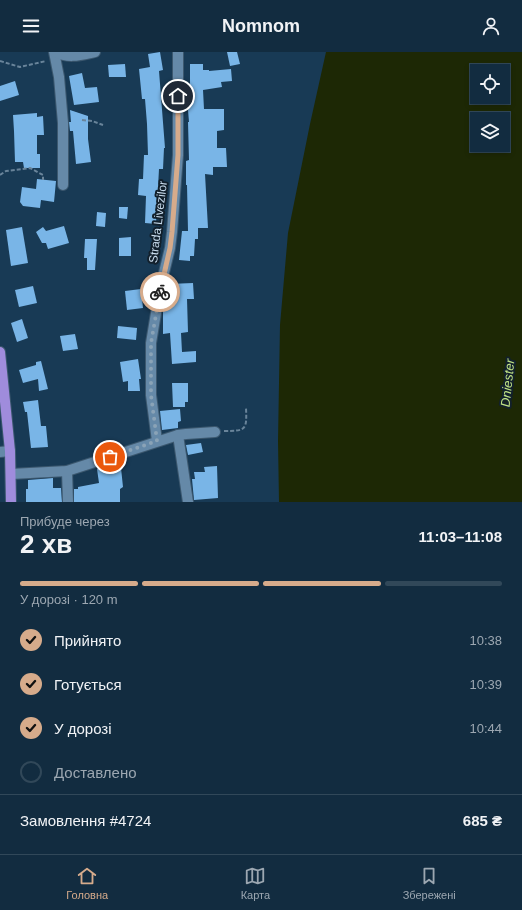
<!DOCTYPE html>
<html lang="uk">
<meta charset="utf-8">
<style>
:root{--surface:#122c40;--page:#1b3447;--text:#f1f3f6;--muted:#9ca7b1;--line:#314859;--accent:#d6ab8b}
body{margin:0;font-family:Helvetica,sans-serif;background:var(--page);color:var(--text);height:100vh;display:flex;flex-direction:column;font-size:15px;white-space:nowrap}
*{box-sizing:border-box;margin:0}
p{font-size:13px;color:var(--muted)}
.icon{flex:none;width:22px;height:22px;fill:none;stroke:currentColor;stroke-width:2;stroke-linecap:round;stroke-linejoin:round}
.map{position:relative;height:450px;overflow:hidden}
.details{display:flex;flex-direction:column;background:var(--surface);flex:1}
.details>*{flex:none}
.tools{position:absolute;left:470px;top:12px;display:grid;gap:8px}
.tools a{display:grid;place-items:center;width:40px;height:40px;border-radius:0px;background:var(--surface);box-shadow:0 2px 6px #0003,0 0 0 1px var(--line);font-size:20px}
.pin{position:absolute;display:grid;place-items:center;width:34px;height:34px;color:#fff;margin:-17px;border:2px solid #fff;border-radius:50%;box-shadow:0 1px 4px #0007}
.courier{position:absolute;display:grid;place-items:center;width:40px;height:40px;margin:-20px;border:3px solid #d6ab8b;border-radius:50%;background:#fff;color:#222;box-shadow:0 1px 5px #0007}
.summary em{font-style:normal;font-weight:700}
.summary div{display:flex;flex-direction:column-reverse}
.summary{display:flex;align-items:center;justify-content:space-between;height:68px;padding:0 20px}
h1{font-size:26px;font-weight:700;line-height:30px}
.bar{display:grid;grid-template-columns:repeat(4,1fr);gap:6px 4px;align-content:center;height:48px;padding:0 20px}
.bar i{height:5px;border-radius:3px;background:var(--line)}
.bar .current{background:var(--accent)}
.bar p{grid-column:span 4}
.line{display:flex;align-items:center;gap:10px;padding:0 20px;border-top:1px solid var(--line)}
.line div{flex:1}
ol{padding:0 20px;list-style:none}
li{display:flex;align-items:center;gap:12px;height:44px}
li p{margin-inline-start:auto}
li .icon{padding:4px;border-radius:50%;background:var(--accent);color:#111;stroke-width:4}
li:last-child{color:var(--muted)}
li i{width:22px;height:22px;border:2px solid var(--line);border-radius:50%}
header{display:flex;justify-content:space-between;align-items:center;height:52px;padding:0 20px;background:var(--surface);font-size:18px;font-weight:700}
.menu{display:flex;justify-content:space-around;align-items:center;height:56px;border-top:1px solid var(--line);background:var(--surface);font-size:11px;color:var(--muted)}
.menu a{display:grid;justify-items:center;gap:2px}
.menu .current{color:var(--accent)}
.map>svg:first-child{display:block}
.water{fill:#1d2805;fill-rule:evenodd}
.building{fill:#79b5e7}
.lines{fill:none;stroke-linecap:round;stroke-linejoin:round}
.minor-casing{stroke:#3c586f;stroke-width:12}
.major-casing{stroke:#3c586f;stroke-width:12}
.path{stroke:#69849a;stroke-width:2;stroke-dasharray:4 2;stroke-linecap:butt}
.minor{stroke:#6589a8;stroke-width:10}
.major{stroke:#9f8cdc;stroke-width:10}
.done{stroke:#8aa3b7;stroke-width:4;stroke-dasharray:0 7.2}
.route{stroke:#d6ab8b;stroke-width:5}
.labels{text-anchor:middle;stroke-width:4;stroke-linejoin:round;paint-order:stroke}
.street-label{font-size:12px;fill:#c8dbec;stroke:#12202c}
.water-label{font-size:13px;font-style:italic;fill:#c1e385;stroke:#12202c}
</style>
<header><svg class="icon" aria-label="menu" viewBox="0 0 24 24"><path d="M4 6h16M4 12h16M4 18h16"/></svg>Nomnom<svg class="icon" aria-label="person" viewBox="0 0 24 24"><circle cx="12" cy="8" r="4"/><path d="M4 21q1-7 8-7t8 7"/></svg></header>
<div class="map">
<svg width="522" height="450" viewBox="0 0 522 450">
<rect width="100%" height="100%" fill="#183a55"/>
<path class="water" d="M326,0H522V450H279L278,389L280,273L288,181L310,72ZM477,19H503V45H477ZM477,67H503V93H477Z"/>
<g class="building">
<polygon points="160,0 163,18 159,19 165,96 164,96 163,117 159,117 156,172 145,171 146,144 138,143 139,127 143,127 144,103 148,103 147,72 145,47 142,47 139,17 150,15 148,2"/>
<polygon points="227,0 237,0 240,12 230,14"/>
<polygon points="125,12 126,25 109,25 108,13"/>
<polygon points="190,12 203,12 203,18 209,18 209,19 231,17 232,29 221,30 222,35 203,38 204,57 224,57 224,78 217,79 217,96 226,96 227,115 213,115 213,123 205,122 208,176 198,176 198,187 195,187 194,204 190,204 190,209 179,208 182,179 188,179 187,133 186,133 186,109 189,108 188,70 189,70 187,46 190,46"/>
<polygon points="82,21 85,36 97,35 99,50 74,53 69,24"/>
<polygon points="15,29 19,43 0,49 0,34"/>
<polygon points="70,58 88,64 88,87 91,110 76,112 73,79 70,79 69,70 71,70"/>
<polygon points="37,61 37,65 43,64 44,83 37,83 37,102 40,102 40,116 24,116 23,110 15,110 14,79 13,63"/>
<polygon points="37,127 56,129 54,150 41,148 40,156 23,154 20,150 22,135 36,137"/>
<polygon points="119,155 128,155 127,167 119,166"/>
<polygon points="97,160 106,161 105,175 96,174"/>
<polygon points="64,174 69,191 48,197 46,191 42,191 36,180 43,175 46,179"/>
<polygon points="22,175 28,211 11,214 6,178"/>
<polygon points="131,185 131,204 119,204 119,186"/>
<polygon points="85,187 97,187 95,218 87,218 87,206 84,206"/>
<polygon points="193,231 194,247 187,247 188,280 181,281 182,300 196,299 196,310 172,312 170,281 163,282 163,257 171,257 169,232"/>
<polygon points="33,234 37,251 19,255 15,238"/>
<polygon points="141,237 143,256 127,258 125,239"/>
<polygon points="22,267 28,286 17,290 11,271"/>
<polygon points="118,274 137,276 136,288 117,286"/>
<polygon points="75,282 78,297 63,299 60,284"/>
<polygon points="138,307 141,327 139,327 140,339 128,339 128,329 123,330 120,310"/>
<polygon points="41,309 48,337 39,339 38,327 23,331 19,318 36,313 36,310"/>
<polygon points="172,331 188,331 188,350 185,350 185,355 173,355"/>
<polygon points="38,348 41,374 46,374 48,395 31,396 27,360 25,360 23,350"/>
<polygon points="180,357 181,369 178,370 178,376 162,378 160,359"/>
<polygon points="201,391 203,400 188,403 186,393"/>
<polygon points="217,414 218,446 194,448 192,427 195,427 194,420 205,420 204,415"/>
<polygon points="107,415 108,418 121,416 123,435 120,437 120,450 74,450 74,437 78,437 78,435 99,431 97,417"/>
<polygon points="53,426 53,436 61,436 62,450 26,450 26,437 28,437 28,428"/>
</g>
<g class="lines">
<defs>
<g id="minor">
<polyline points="54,0 59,25 63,71 63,133"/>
<path d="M55,0C69,7 81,3 95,0"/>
<polyline points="178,383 188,450"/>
<polyline points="157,389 151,343 151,291 160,237 170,196 172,180 178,103 178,0"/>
<polyline points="0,400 10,399"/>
<polyline points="67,419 68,450"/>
<polyline points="11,422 67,419 178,383 186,382 215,380"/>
</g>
<polyline id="major" points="0,300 10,399 11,450"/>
</defs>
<use href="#minor" class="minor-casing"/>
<use href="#major" class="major-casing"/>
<g class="path">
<polyline points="0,9 20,15 46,9"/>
<polyline points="82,68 92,69 103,73"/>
<polyline points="0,123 6,119 30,116 43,123 43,128"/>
<path d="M224,379C246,379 247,378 246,356"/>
</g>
<use href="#minor" class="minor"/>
<use href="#major" class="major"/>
</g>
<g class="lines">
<polyline class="done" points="110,405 157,389 151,343 151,291 160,240"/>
<polyline class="route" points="160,240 170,196 172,180 178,103 178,44"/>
</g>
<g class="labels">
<g class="street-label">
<text transform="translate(158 170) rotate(-83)" y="4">Strada Livezilor</text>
</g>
<g class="water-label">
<text transform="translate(507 331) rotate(-84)" y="5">Dniester</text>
</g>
</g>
</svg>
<div class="tools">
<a><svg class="icon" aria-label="locate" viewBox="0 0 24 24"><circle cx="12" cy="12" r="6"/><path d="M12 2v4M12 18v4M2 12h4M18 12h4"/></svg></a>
<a><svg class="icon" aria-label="layers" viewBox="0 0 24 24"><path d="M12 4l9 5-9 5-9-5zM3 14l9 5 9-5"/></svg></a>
</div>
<div class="pin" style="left:110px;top:405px;background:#ea580c"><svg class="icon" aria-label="bag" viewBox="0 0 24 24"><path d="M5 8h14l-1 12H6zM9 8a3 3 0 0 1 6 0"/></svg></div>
<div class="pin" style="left:178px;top:44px;background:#1f2937"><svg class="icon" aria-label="home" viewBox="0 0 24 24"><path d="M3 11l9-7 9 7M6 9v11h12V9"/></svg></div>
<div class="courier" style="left:160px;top:240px"><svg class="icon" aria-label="bike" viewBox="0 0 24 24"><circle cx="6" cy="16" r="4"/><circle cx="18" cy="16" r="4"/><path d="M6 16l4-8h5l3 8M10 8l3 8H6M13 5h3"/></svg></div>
</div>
<section class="details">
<div class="summary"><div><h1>2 хв</h1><p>Прибуде через</p></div><em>11:03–11:08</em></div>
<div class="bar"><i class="current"></i><i class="current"></i><i class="current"></i><i></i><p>У дорозі · 120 m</p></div>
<ol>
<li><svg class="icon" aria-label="check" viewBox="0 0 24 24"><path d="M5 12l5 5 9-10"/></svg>Прийнято<p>10:38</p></li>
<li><svg class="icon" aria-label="check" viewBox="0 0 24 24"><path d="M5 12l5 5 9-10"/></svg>Готується<p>10:39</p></li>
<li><svg class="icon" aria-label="check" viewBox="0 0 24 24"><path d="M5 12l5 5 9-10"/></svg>У дорозі<p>10:44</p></li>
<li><i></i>Доставлено</li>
</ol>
<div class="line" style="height:52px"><div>Замовлення #4724</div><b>685 ₴</b></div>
</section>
<nav class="menu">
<a class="current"><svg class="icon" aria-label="home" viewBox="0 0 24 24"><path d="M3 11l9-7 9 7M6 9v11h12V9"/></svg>Головна</a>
<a><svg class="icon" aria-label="map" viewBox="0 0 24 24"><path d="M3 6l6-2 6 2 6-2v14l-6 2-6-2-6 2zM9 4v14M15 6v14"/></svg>Карта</a>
<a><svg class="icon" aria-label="saved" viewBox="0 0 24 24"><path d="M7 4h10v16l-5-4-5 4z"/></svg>Збережені</a>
</nav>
